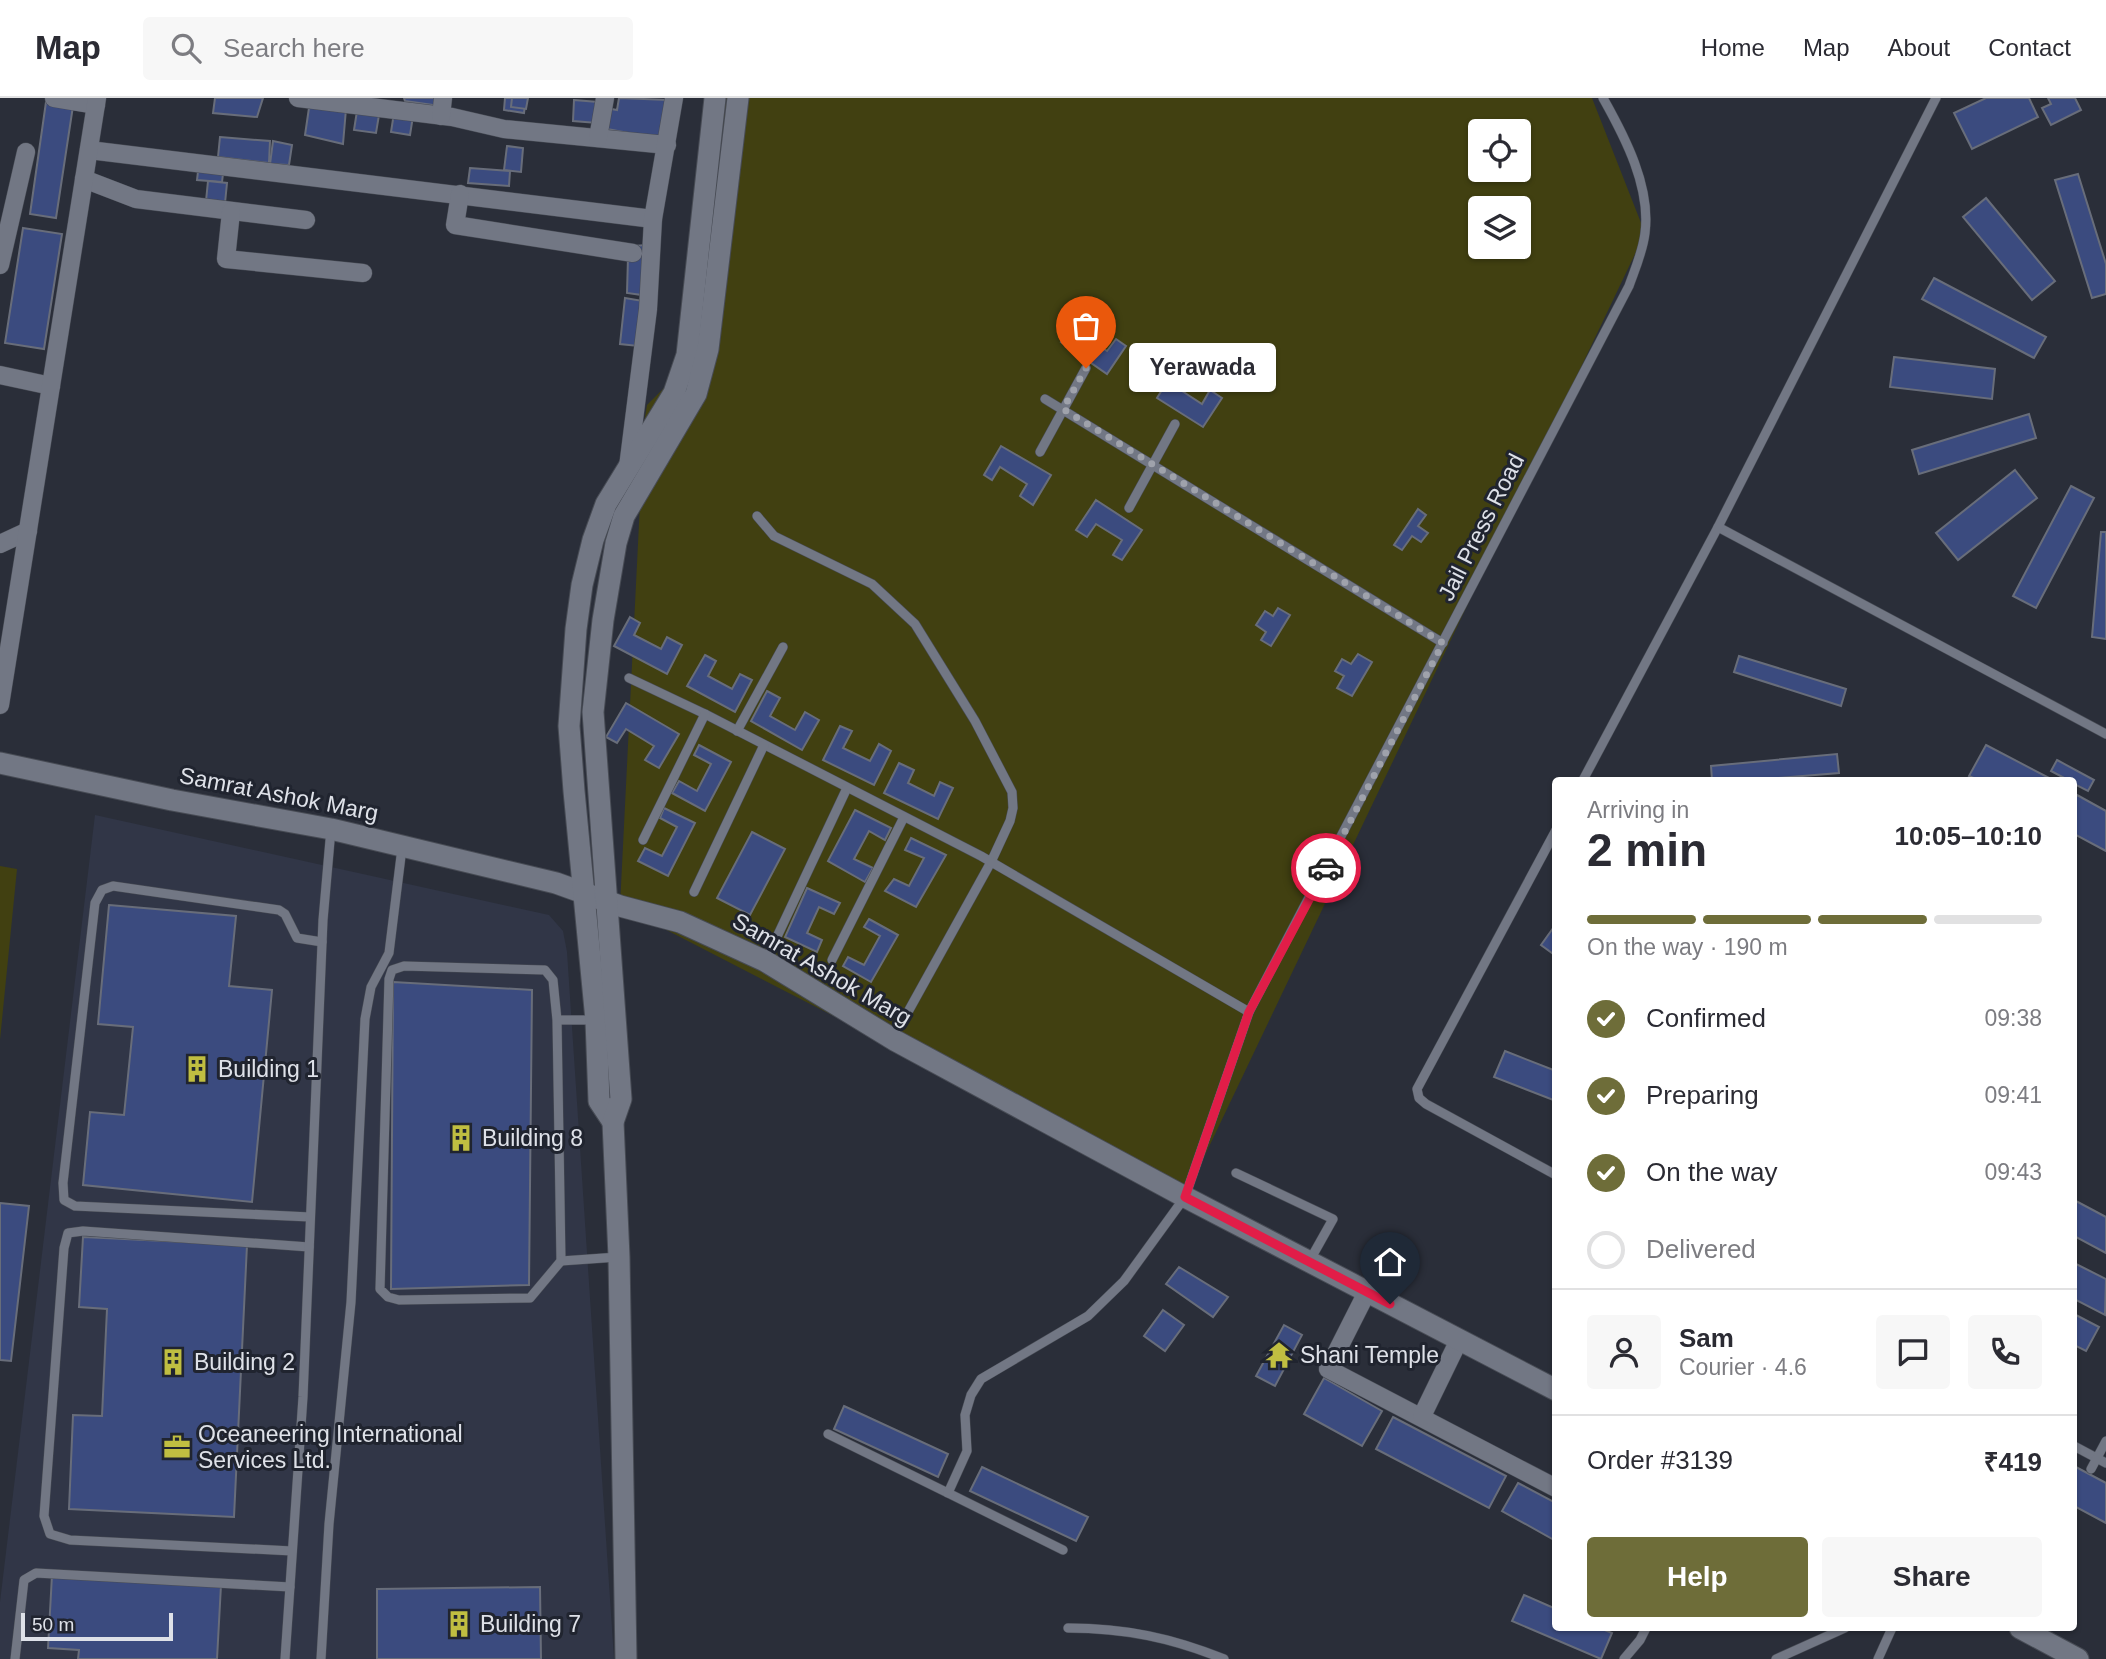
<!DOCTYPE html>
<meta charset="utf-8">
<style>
:root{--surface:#fff;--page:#f7f7f7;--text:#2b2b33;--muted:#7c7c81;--line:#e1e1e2;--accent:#6e6d39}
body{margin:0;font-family:Arial,sans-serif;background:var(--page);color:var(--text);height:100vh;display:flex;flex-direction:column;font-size:26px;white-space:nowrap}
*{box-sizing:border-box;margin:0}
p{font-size:23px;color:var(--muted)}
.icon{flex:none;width:38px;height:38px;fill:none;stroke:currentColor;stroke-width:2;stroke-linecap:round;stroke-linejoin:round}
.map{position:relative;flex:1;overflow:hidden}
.sheet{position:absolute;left:1552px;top:679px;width:525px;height:854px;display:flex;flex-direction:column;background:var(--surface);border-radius:7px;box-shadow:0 2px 5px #0004}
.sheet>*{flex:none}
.fabs{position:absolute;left:1468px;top:21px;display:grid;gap:14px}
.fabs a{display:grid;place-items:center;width:63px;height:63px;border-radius:7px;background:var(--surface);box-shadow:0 2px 5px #0004;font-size:35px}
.scale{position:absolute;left:21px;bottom:18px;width:152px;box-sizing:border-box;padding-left:7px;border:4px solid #dee1e8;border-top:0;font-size:19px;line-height:24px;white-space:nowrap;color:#dee1e8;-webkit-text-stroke:5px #20242f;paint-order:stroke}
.pin{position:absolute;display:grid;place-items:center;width:60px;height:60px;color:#fff;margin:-72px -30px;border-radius:50% 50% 50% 0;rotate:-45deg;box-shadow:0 0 7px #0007}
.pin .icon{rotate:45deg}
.courier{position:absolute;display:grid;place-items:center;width:70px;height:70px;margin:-35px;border:5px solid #e11d48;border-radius:50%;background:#fff;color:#222;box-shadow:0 2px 9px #0007}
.bubble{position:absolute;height:49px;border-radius:7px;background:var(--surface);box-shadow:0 2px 5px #0004;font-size:23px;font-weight:700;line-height:49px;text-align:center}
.headline em{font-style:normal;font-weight:700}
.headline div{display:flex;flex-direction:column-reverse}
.headline{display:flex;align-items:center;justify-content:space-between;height:119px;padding:0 35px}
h1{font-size:46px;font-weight:700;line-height:52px}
.bar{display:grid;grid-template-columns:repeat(4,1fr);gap:10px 7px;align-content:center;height:84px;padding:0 35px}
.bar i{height:9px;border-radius:5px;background:var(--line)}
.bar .selected{background:var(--accent)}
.bar p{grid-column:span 4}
.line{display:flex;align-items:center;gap:18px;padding:0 35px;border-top:2px solid var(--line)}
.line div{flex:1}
.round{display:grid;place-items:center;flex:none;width:74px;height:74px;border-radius:7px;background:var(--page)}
ol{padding:0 35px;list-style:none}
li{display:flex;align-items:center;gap:21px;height:77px}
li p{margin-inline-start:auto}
li .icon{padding:7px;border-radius:50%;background:var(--accent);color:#fff;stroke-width:4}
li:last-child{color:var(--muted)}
li i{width:38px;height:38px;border:4px solid var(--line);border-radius:50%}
.action{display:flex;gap:14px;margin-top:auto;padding:14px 35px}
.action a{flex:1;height:80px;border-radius:7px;background:var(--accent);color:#fff;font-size:28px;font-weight:700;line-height:80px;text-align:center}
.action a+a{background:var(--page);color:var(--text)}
header{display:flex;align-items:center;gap:42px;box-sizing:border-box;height:98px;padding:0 35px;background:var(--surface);border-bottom:2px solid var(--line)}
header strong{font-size:33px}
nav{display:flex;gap:38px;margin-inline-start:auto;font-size:24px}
.search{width:490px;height:63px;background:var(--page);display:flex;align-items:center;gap:18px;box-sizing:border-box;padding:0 24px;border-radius:7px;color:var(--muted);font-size:26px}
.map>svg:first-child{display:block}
.built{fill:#313647}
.green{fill:#414011;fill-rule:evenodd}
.building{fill:#3b4b7f;stroke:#686d7a;stroke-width:2}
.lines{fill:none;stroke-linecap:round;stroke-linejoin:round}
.service-casing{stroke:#474b54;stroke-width:10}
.minor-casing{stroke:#474b54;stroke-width:19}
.tertiary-casing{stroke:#474b54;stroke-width:23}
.service{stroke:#727784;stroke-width:9}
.minor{stroke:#727784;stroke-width:18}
.tertiary{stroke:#727784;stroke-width:21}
.done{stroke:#9fa2ab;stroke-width:7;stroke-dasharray:0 12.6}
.route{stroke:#e11d48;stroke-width:9}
.labels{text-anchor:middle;stroke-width:6;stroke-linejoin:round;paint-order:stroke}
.street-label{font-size:23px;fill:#dee1e8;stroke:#20242f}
.poi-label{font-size:23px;fill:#dee1e8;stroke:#20242f;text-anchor:start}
</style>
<header>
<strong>Map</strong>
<div class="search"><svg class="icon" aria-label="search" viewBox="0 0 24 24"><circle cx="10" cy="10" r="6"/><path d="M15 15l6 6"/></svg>Search here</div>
<nav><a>Home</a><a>Map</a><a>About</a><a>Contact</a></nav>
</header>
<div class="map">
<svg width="2106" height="1561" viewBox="0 0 2106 1561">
<rect width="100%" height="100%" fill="#2a2e39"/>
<polygon class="built" points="95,717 549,817 563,833 567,854 614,1561 0,1561 0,1504"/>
<g class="green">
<path d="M719,0H1592L1645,135L1185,1099L620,808L644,325L647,307L666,288L688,292L733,85L718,8ZM1480,33H1519V72H1480ZM1480,110H1519V149H1480Z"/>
<polygon points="0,768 17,771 0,942"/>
</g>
<g class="building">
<polygon points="215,0 263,0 257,19 213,15"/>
<polygon points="404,0 440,0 440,8 405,3"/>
<polygon points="505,0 526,0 524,15 504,12"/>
<polygon points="512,0 528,0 526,11 511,9"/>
<polygon points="619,0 668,2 660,41 602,30 606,10 617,12"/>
<polygon points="1986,0 2029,0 2038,19 1972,51 1954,15"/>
<polygon points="2048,0 2075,0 2081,12 2051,27 2042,10 2051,6"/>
<polygon points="574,2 598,4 597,25 573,23"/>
<polygon points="310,3 346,11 343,46 305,37"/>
<polygon points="46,4 73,8 56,120 30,116"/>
<polygon points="357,13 379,17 376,35 354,32"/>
<polygon points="394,15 413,18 410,37 391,34"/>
<polygon points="220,39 270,43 269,65 218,59"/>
<polygon points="273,43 292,47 289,67 270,66"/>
<polygon points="507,48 523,50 521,74 504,72"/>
<polygon points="199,65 224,68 222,84 197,82"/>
<polygon points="470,70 510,73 509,88 468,85"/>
<polygon points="2078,76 2106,166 2106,196 2092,200 2055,82"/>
<polygon points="208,83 227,85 225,105 206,103"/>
<polygon points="1986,100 2055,183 2032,202 1963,119"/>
<polygon points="23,130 62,136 44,251 5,245"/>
<polygon points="646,147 642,197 627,195 628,159 633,148"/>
<polygon points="1934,180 2046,239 2034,260 1922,201"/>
<polygon points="625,200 643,203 638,248 620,246"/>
<polygon points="1080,216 1091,224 1082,236 1107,253 1116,241 1126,248 1107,276 1061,244"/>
<polygon points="1894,259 1995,271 1992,301 1890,289"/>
<polygon points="1175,271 1187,278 1179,291 1202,306 1210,292 1222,300 1203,329 1157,300"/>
<polygon points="2029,316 2036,340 1919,376 1912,352"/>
<polygon points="1001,348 1051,377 1033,407 1020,398 1027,386 1000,369 992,382 984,377"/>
<polygon points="2015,372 2037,400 1958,462 1936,435"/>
<polygon points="2071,388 2094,400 2036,510 2013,498"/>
<polygon points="1096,402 1142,432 1122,462 1113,457 1122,442 1096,426 1087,439 1076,432"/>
<polygon points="1418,411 1426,417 1418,428 1428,435 1421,444 1412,438 1402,452 1394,447"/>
<polygon points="2101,434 2106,434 2106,541 2092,539"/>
<polygon points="1278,510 1290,517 1271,548 1261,542 1266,534 1256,527 1265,513 1273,518"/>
<polygon points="630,519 640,525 634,537 661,551 667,539 682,547 667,576 614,548"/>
<polygon points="1358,556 1372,564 1352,598 1337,590 1344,578 1335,573 1342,561 1351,566"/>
<polygon points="705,557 716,563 708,578 732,591 740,576 752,582 735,614 687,588"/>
<polygon points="1739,558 1846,591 1841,608 1734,574"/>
<polygon points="767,593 780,600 770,618 795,632 805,614 819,622 802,652 751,623"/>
<polygon points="626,605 679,636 659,670 645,662 654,648 626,631 617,645 606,639"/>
<polygon points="840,628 852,633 843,650 870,663 879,646 891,653 874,687 823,662"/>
<polygon points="699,647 731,664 705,713 672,695 679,683 697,693 711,666 694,657"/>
<polygon points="1986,647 2053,682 1978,682 1969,678"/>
<polygon points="1837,656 1839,675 1754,682 1712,682 1711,668"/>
<polygon points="2057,662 2094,682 2088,693 2074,686 2074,682 2068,682 2051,673"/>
<polygon points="899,665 914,672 908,685 934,698 940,684 953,690 938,721 884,695"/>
<polygon points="2077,697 2106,713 2106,753 2074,736 2074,703"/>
<polygon points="664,710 695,725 668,778 638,763 645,750 662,758 677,729 660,720"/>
<polygon points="855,712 891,730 885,742 869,733 854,761 873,770 865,784 828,763"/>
<polygon points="752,734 785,751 750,817 717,800"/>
<polygon points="911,740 946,757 916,809 885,793 894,781 909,788 924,760 905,752"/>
<polygon points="807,790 840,805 834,816 819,809 807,835 822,842 817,854 785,839"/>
<polygon points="109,807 236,818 229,888 272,892 252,1104 83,1087 90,1014 124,1017 133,929 98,926"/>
<polygon points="869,821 898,837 871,884 843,868 848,859 864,867 880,838 864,829"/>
<polygon points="1556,826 1556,858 1541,847"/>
<polygon points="393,884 532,892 529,1187 391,1191"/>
<polygon points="1505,953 1556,973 1556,1003 1494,979"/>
<polygon points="2074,1102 2106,1119 2106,1155 2074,1138"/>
<polygon points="0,1105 29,1108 11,1263 0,1262"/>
<polygon points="83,1139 247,1147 234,1419 69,1411 73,1317 102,1318 107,1211 79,1209"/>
<polygon points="2074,1165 2106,1181 2105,1217 2074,1201"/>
<polygon points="1179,1169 1228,1199 1213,1219 1166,1186"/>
<polygon points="1163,1212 1184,1227 1165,1253 1144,1238"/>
<polygon points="2074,1216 2099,1229 2086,1253 2074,1247"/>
<polygon points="1284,1227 1302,1237 1275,1288 1256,1278"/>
<polygon points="1324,1280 1382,1313 1362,1348 1304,1316"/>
<polygon points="844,1308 948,1356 938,1379 834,1331"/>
<polygon points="1393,1319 1506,1378 1489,1410 1376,1351"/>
<polygon points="2074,1368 2106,1385 2106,1425 2074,1408"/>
<polygon points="982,1369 1088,1419 1076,1443 970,1393"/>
<polygon points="1518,1385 1556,1405 1556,1443 1502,1413"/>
<polygon points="52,1477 221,1487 217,1561 78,1561 79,1552 48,1550"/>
<polygon points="540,1489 541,1561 377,1561 377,1491"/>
<polygon points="1524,1497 1556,1511 1556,1530 1600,1530 1612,1535 1601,1561 1512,1523"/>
</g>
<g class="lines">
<defs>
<g id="service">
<polyline points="1045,301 1443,545"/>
<polyline points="1040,354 1086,270"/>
<polyline points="1129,410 1175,326"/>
<polyline points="757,418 774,438 872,486 915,526 975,623 1012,694 1013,710 1010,723 991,764 909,912"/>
<polyline points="1718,429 2106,636"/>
<polyline points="629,580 705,616 981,758 1249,914"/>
<polyline points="737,633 783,549"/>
<polyline points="1583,682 1718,429 1936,0"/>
<polyline points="1556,732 1417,991 1419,1000 1426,1006 1556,1077"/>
<polyline points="643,742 705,616"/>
<polyline points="694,794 764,647"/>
<polyline points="766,862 847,690"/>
<polyline points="832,862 904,719"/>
<polyline points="557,922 553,882 545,872 404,868 392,872 389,881 380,1191 388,1199 399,1202 530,1200 561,1163 557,922 596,922"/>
<polyline points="1236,1075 1333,1121 1310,1162"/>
<polyline points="310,1119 75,1108 64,1102 63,1085 95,805 102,792 113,788 279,812 285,816 297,840 322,844"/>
<polyline points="561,1163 618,1159"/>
<polyline points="828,1336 948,1395"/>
<polyline points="2074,1348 2106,1365"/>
<polyline points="2091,1371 2106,1343"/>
<path d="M1063,1452L948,1395L967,1353L965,1317L971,1297L981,1281L1088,1218L1124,1183L1185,1099L1249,914L1629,188C1635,171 1643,153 1645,135C1651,89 1625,39 1603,0"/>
<polyline points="292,1453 70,1442 50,1436 44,1418 64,1150 68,1135 83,1133 309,1149"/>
<path d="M1068,1530C1125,1530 1172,1540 1224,1561"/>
<polyline points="15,1561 24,1482 36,1475 290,1489"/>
<polyline points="285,1561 303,1299 323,822 331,731"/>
<polyline points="321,1561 329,1426 351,1204 365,921 371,889 389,855 402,750"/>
<polyline points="1624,1561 1640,1542 1646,1530"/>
<polyline points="1776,1561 1845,1530"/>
<polyline points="1878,1561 1892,1530"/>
</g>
<g id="minor">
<polyline points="54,0 96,7"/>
<polyline points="298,0 452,19 504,31 667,47"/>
<polyline points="441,18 443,0"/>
<polyline points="598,40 605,0"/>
<polyline points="89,52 653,121"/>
<polyline points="84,81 136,101 306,122"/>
<polyline points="460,96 455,127 633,155"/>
<polyline points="231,114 226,161 363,175"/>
<polyline points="0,167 26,54"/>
<polyline points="0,277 51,288"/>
<polyline points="628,369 648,211 653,121 674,0"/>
<polyline points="0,446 28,433"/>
<polyline points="0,607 97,0"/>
<polyline points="1367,1194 1328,1271 1556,1390"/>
<polyline points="1422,1318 1459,1242"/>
</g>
<g id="tertiary">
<polyline points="0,665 172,702 331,731 556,785 620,808 680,824 765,863 896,943 1185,1099 1556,1292"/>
<polyline points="613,1024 599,1003 596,922 574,693 569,628 576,531 582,487 593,442 606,406 674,295 687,257 715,0"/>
<polyline points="2020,1530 2078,1561"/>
<polyline points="626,1561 619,1159 613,1024 621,1001 593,614 603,522 616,445 624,418 696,296 708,251 738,0"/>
</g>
</defs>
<use href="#service" class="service-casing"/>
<use href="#minor" class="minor-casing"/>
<use href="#tertiary" class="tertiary-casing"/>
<use href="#service" class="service"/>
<use href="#minor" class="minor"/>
<use href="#tertiary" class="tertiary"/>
</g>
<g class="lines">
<polyline class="done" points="1086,270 1063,311 1443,545 1326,770"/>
<polyline class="route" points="1326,770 1249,914 1185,1099 1390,1206"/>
</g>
<defs>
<symbol id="building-bare" viewBox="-9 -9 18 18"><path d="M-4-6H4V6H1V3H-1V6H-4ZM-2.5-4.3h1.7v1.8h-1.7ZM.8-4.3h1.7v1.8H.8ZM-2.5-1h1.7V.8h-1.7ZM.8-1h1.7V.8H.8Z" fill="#c0be41" stroke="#20242f" stroke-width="2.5" paint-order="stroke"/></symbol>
<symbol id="temple-bare" viewBox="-9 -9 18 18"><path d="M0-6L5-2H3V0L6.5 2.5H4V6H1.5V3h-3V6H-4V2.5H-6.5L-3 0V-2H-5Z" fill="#c0be41" stroke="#20242f" stroke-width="2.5" paint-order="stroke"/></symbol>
<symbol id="office-bare" viewBox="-9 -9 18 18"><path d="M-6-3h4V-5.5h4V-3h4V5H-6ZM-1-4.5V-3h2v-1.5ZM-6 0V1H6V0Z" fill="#c0be41" stroke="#20242f" stroke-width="2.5" paint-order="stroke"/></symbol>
</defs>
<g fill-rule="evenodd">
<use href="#building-bare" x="178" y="952" width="38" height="38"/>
<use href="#building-bare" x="442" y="1021" width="38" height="38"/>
<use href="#temple-bare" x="1260" y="1238" width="38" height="38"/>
<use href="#building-bare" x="154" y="1245" width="38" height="38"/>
<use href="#office-bare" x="158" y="1330" width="38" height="38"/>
<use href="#building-bare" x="440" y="1507" width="38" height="38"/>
</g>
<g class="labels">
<g class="street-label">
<text transform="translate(1481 429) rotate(-63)" y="8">Jail Press Road</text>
<text transform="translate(279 696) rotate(11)" y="8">Samrat Ashok Marg</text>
<text transform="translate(822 871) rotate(30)" y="8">Samrat Ashok Marg</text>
</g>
<g class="poi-label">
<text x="218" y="979">Building 1</text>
<text x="482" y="1048">Building 8</text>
<text x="1300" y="1265">Shani Temple</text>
<text x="194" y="1272">Building 2</text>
<text x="198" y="1344">Oceaneering International<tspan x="198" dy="26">Services Ltd.</tspan></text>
<text x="480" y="1534">Building 7</text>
</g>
</g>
</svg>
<div class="fabs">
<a><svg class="icon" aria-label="locate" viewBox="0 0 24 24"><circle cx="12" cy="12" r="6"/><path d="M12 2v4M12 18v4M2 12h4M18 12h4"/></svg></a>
<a><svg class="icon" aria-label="layers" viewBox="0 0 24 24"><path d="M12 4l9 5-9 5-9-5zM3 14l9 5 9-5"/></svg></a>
</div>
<div class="scale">50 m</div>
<div class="pin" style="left:1086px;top:270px;background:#ea580c"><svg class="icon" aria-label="bag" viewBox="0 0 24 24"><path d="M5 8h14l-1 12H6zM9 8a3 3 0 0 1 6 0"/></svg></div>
<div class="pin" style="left:1390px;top:1206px;background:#1f2937"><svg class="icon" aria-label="home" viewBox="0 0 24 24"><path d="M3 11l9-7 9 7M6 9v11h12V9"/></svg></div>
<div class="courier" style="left:1326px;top:770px"><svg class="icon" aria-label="car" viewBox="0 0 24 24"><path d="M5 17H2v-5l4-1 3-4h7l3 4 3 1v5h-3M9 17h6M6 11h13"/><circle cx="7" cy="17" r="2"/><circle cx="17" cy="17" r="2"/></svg></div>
<div class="bubble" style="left:1129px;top:245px;width:147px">Yerawada</div>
<section class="sheet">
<div class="headline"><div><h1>2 min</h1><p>Arriving in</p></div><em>10:05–10:10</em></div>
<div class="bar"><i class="selected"></i><i class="selected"></i><i class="selected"></i><i></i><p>On the way · 190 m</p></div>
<ol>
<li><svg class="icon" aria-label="check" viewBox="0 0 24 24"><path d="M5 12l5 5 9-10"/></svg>Confirmed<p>09:38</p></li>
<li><svg class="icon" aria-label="check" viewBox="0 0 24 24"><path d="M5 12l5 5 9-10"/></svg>Preparing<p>09:41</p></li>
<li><svg class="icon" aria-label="check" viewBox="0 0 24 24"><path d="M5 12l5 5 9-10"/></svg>On the way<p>09:43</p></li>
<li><i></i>Delivered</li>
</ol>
<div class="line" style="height:126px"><a class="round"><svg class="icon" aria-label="person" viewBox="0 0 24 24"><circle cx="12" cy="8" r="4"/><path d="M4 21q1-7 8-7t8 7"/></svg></a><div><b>Sam</b><p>Courier · 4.6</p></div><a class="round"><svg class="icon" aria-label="chat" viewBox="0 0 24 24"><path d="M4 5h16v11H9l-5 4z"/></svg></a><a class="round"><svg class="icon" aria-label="phone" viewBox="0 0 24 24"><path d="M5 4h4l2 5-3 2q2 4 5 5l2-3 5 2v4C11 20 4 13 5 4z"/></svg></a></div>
<div class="line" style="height:91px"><div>Order #3139</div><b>₹419</b></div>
<div class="action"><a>Help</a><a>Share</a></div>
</section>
</div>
